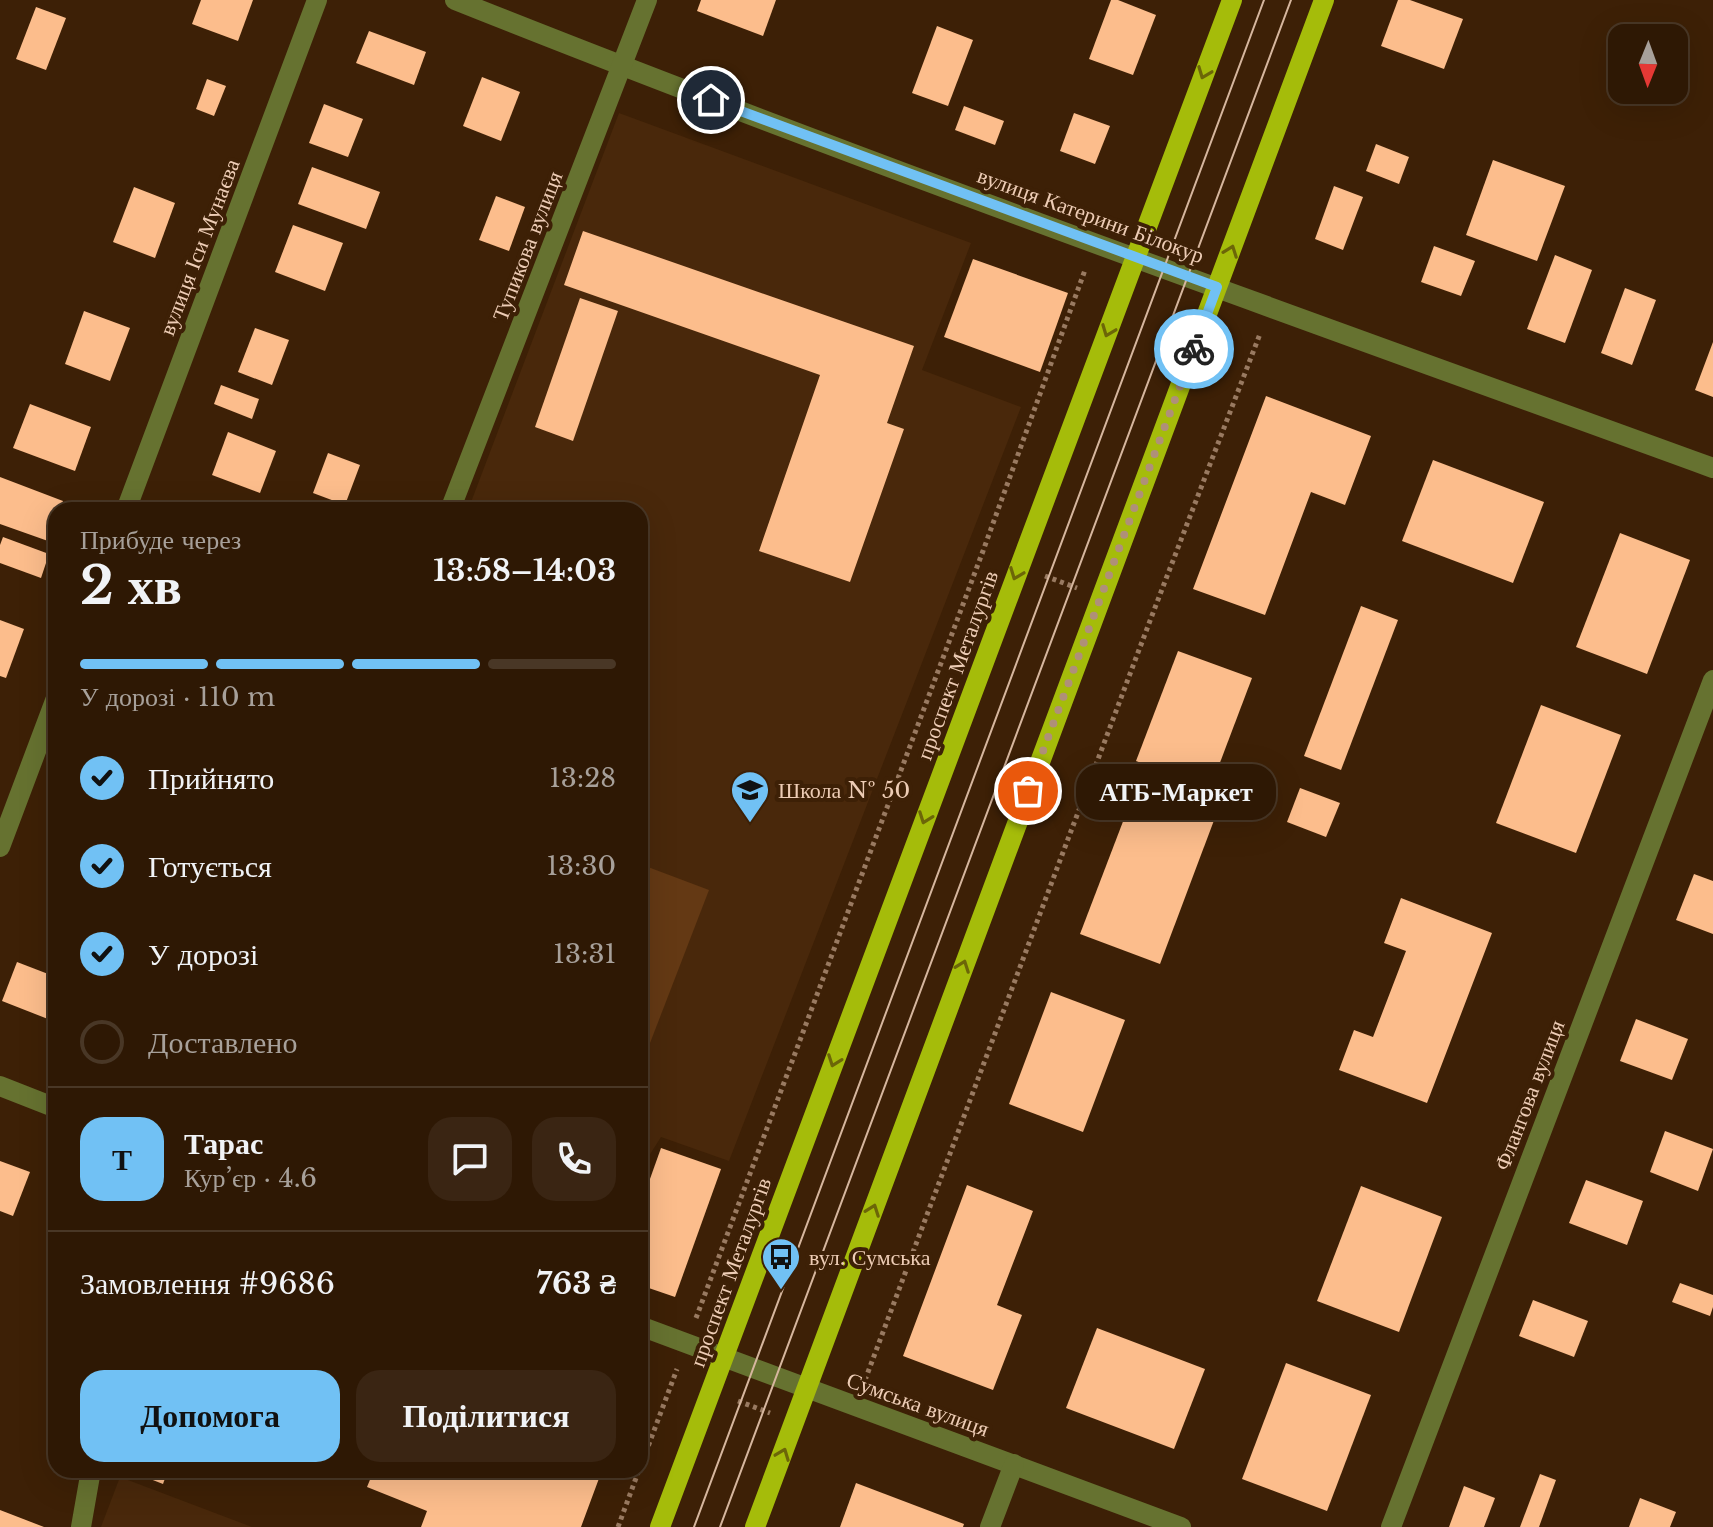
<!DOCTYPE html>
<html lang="uk">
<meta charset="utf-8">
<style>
:root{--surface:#2e1804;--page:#3a2513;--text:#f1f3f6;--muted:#a7a09a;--line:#493726;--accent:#71c1f4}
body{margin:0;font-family:"Libre Baskerville",serif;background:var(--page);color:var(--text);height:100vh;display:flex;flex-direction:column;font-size:30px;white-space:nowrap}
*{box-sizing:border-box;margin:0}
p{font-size:26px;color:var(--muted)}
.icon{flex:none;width:44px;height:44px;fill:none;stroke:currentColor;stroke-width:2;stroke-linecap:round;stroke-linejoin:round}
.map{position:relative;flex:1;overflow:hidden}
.panel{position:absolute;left:48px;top:502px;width:600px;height:976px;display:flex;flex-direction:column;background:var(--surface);border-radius:24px;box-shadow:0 8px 32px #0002,0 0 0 2px var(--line)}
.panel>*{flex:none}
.needle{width:52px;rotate:181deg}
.buttons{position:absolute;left:1608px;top:24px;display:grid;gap:16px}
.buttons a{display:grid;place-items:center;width:80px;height:80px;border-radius:16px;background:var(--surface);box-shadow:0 8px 32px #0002,0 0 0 2px var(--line);font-size:40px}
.pin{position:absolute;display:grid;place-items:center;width:68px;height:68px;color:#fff;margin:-34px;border:4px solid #fff;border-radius:50%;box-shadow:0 2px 8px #0007}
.courier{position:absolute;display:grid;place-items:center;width:80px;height:80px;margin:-40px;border:6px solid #71c1f4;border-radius:50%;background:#fff;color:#222;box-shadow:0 2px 10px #0007}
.bubble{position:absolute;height:56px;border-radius:24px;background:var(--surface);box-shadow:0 8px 32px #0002,0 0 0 2px var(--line);font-size:26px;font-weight:800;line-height:56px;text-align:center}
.overview em{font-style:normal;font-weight:800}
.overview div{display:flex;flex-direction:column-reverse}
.overview{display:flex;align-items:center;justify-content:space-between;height:136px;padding:0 32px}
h1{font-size:52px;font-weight:800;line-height:60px}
.bar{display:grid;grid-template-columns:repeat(4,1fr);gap:12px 8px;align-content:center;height:96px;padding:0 32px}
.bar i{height:10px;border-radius:6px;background:var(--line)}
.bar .current{background:var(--accent)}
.bar p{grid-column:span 4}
.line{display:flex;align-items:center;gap:20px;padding:0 32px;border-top:2px solid var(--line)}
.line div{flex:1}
.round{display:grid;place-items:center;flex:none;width:84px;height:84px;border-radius:24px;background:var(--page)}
ol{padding:0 32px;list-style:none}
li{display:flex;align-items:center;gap:24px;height:88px}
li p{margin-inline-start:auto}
li .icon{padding:8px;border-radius:50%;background:var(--accent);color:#111;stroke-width:4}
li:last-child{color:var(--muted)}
li i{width:44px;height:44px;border:4px solid var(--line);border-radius:50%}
.action{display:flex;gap:16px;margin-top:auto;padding:16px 32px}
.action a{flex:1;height:92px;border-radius:24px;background:var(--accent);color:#111;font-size:32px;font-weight:800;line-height:92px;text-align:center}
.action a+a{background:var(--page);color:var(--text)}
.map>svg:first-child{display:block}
.built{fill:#49280b}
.green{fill:#643914}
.building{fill:#fcbd8c}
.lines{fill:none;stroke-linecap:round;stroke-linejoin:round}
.path{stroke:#997a61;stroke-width:5;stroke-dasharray:4 4;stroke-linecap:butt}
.minor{stroke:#667230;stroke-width:20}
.major{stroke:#a5bc0a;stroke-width:20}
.tram{stroke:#d6b69e;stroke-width:2}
.oneway{stroke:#6c6608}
.done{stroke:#af9078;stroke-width:8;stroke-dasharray:0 14.4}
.route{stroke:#71c1f4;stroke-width:10}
.labels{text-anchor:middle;stroke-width:8;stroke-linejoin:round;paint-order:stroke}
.street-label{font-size:22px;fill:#edccb5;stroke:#3d2006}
.poi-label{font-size:22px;fill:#edccb5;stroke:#3d2006;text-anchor:start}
</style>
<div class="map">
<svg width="1713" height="1527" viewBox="0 0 1713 1527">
<rect width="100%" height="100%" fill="#3d2006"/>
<g class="built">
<polygon points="619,113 971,243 922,370 1021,407 729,1161 661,1137 640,1170 640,510 468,510"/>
<polygon points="120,1477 252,1527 101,1527"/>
</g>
<polygon class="green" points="640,864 709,890 640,1069"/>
<g class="building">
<polygon points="201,0 253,0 238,41 192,24"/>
<polygon points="701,0 776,0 763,36 697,11"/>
<polygon points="1111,0 1118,0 1156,15 1133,75 1089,59"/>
<polygon points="1398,0 1410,0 1463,19 1444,69 1381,46"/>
<polygon points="36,7 66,18 46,70 16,59"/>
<polygon points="937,26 973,40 948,106 912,93"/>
<polygon points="369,31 426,52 414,85 356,63"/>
<polygon points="482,77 520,92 501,141 463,126"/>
<polygon points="207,79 226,86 214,116 196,109"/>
<polygon points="324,104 363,119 348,157 309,143"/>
<polygon points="964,106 1004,121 995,145 955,130"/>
<polygon points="1074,113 1110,126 1095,164 1060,151"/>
<polygon points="1376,144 1409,157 1399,184 1366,171"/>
<polygon points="1493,160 1565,186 1537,261 1466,235"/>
<polygon points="312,167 380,192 366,229 298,204"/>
<polygon points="1334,186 1363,197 1343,250 1315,239"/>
<polygon points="134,187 175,203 155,258 113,242"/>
<polygon points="496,196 525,207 509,251 479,240"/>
<polygon points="293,225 343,243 325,291 275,272"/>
<polygon points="583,231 914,346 887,423 904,429 850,582 759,551 820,375 564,285"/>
<polygon points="1434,246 1475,261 1461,296 1421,282"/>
<polygon points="1555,255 1592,270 1565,343 1527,329"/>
<polygon points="973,259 1068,293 1040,372 944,337"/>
<polygon points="1625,288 1656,300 1632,365 1601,353"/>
<polygon points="580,298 618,311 573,441 535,427"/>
<polygon points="84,311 130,328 110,381 65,364"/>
<polygon points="255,328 289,340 272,385 238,372"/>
<polygon points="1713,342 1713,397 1695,390"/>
<polygon points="221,385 259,399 252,419 214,404"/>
<polygon points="1266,396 1371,436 1345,505 1311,492 1265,615 1193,589"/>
<polygon points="30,404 91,427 75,471 13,448"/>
<polygon points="228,432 276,451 260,493 212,475"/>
<polygon points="328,453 360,465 345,505 313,493"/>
<polygon points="1433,460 1544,502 1513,583 1402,541"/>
<polygon points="0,477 63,501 60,510 56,510 56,521 48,541 0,524"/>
<polygon points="1620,533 1690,560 1647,674 1576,647"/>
<polygon points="3,537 49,554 41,578 0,563 0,545"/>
<polygon points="1361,606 1398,620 1341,770 1304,756"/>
<polygon points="0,620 24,629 6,678 0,676"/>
<polygon points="1178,651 1252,678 1210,789 1136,761"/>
<polygon points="1541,705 1621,735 1576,853 1496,823"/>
<polygon points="1140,777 1219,807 1160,964 1080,934"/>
<polygon points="1300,788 1340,803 1326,837 1287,822"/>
<polygon points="1694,874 1713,881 1713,934 1676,920"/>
<polygon points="56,877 56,897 49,894"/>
<polygon points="1401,898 1492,933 1427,1103 1339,1070 1354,1030 1373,1037 1406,951 1384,943"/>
<polygon points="17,962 56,977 56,1012 53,1021 2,1001"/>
<polygon points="1051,992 1125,1020 1083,1132 1009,1104"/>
<polygon points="1636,1019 1688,1039 1672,1080 1620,1061"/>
<polygon points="1665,1131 1713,1149 1698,1191 1650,1172"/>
<polygon points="661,1148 721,1169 675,1297 640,1285 640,1207"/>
<polygon points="0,1161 30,1172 13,1216 0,1211"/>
<polygon points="1586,1180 1643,1201 1627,1245 1569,1223"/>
<polygon points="967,1185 1033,1211 997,1305 1022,1315 993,1390 903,1356"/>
<polygon points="1361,1186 1442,1217 1399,1332 1317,1301"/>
<polygon points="1680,1283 1713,1295 1713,1307 1710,1316 1672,1302"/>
<polygon points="1533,1300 1588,1321 1574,1357 1519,1336"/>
<polygon points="1097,1328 1205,1369 1174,1449 1066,1408"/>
<polygon points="1286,1363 1371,1395 1327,1511 1242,1479"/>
<polygon points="127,1470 168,1470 163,1484"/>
<polygon points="374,1470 593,1470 601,1473 581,1527 421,1527 427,1511 367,1487"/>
<polygon points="1540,1474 1556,1480 1539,1527 1520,1527"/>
<polygon points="856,1483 964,1524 963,1527 840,1527"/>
<polygon points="1464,1486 1495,1498 1484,1527 1449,1527"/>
<polygon points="1640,1498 1676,1512 1670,1527 1629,1527"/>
<polygon points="0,1510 44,1527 0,1527"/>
</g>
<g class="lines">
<g class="path">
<polyline points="1045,576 1077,588"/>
<polyline points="696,1318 983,551 1085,270"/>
<polyline points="865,1380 1151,618 1260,334"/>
<polyline points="738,1401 770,1413"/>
<polyline points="640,1468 677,1369"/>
<polyline points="618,1527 639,1470"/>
</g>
<g class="minor">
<path d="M455,0C871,166 1293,315 1713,468"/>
<polyline points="126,510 317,0"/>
<polyline points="450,510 647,0"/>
<polyline points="0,847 56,698"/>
<polyline points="0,1086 56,1108"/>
<polyline points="640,1326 1181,1527"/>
<polyline points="81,1527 91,1470"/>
<polyline points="990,1527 1014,1464"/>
<polyline points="1391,1527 1713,680"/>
</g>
<g class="major">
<polyline points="660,1527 1232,0"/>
<polyline points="755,1527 1324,0"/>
</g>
<g class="tram">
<polyline points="694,1527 1264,0"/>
<polyline points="720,1527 1291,0"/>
</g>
</g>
<defs><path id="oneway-chevron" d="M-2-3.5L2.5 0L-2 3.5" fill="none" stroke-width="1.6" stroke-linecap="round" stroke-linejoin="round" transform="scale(2)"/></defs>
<g class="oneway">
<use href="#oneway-chevron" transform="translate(1204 73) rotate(111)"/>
<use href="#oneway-chevron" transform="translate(1231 251) rotate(-70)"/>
<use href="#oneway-chevron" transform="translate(1108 331) rotate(111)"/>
<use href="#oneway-chevron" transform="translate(1016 574) rotate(111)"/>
<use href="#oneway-chevron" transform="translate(925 818) rotate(110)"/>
<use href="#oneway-chevron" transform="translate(963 966) rotate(-70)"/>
<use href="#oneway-chevron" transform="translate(834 1061) rotate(110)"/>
<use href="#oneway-chevron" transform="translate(873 1210) rotate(-70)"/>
<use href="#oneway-chevron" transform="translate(783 1454) rotate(-69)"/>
</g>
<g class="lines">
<polyline class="done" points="1028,791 1194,349"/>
<polyline class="route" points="711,100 1217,287 1194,349"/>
</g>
<defs>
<symbol id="school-pin" viewBox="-11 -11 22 30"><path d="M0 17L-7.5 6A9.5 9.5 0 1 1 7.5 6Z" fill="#71c1f4" stroke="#3d2006"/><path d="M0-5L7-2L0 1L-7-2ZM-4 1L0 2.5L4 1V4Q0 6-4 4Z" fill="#111"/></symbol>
<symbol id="bus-pin" viewBox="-11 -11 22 30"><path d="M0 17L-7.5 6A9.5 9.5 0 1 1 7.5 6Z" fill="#71c1f4" stroke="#3d2006"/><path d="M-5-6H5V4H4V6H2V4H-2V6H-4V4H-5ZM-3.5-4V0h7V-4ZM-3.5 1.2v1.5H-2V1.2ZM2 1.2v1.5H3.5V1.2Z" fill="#111"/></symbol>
</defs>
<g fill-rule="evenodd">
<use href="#school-pin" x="728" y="768" width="44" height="60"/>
<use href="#bus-pin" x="759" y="1235" width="44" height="60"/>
</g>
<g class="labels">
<g class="street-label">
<text transform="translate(1091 215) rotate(20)" y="8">вулиця Катерини Білокур</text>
<text transform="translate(527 246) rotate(-69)" y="8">Тупикова вулиця</text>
<text transform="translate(199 247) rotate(-69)" y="8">вулиця Іси Мунаєва</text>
<text transform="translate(957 665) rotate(-70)" y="8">проспект Металургів</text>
<text transform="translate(1529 1095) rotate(-69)" y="8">Флангова вулиця</text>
<text transform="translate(730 1272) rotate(-70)" y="8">проспект Металургів</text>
<text transform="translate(918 1404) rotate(20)" y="8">Сумська вулиця</text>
</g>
<g class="poi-label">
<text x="778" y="798">Школа № 50</text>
<text x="809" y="1265">вул. Сумська</text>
</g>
</g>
</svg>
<div class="buttons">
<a><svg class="needle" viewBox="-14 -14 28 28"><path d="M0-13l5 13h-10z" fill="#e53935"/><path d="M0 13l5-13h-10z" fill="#a7a09a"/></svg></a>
</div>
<div class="pin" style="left:1028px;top:791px;background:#ea580c"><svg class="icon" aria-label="bag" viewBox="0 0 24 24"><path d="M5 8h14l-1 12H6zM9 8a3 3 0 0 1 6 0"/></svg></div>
<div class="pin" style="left:711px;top:100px;background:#1f2937"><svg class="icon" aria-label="home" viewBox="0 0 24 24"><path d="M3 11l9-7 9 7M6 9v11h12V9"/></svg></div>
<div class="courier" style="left:1194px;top:349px"><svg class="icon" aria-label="bike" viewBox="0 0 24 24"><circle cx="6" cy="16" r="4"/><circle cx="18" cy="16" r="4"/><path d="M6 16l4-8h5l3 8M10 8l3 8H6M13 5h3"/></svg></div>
<div class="bubble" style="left:1076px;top:764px;width:200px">АТБ-Маркет</div>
<section class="panel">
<div class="overview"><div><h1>2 хв</h1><p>Прибуде через</p></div><em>13:58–14:03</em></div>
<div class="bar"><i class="current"></i><i class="current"></i><i class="current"></i><i></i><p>У дорозі · 110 m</p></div>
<ol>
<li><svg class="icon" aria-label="check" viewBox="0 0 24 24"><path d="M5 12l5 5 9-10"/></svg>Прийнято<p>13:28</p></li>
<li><svg class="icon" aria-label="check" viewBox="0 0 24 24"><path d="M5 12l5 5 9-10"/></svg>Готується<p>13:30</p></li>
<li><svg class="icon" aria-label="check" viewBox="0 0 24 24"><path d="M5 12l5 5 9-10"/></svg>У дорозі<p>13:31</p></li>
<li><i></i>Доставлено</li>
</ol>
<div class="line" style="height:144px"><b class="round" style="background:var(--accent);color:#111">Т</b><div><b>Тарас</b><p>Кур’єр · 4.6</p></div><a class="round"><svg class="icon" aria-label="chat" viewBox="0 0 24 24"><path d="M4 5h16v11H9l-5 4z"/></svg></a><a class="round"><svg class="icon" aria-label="phone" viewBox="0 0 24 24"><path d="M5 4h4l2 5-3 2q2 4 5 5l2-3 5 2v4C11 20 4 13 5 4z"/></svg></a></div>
<div class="line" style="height:104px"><div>Замовлення #9686</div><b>763 ₴</b></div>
<div class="action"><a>Допомога</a><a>Поділитися</a></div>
</section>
</div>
